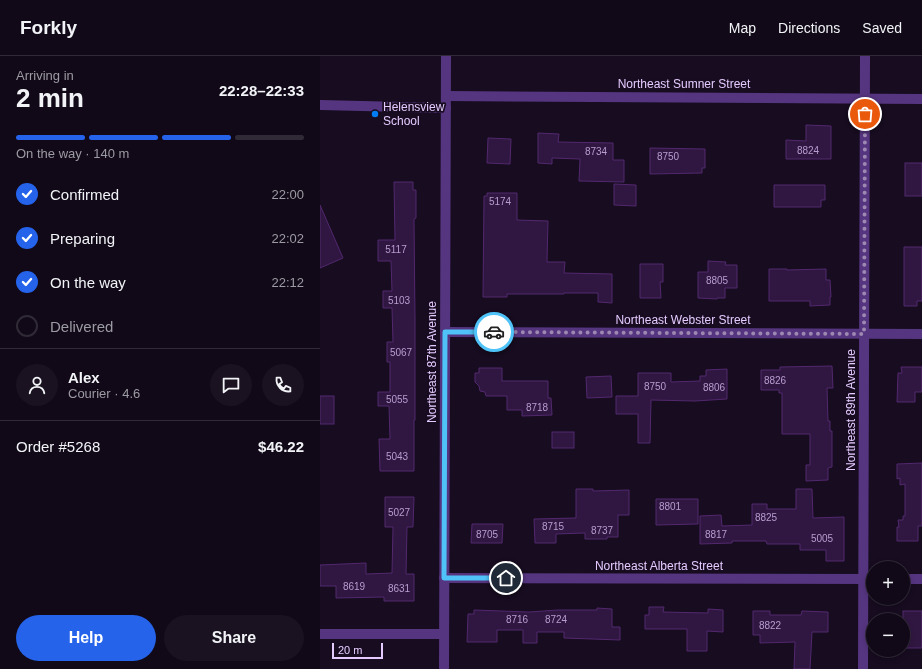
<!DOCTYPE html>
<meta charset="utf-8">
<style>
:root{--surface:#110918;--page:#1a1221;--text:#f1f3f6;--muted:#9c9aa2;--line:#302a37;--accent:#2563eb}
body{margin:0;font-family:Helvetica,sans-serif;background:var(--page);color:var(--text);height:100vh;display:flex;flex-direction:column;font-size:15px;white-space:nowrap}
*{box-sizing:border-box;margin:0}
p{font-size:13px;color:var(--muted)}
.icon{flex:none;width:22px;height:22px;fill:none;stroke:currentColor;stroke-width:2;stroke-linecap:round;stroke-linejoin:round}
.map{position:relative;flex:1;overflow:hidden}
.panel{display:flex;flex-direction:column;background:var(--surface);width:320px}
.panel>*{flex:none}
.fabs{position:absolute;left:546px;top:505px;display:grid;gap:8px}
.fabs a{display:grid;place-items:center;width:44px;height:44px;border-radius:50%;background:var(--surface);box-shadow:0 2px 6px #0003,0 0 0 1px var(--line);font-size:20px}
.scale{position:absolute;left:12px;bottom:10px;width:51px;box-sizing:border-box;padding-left:4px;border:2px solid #e5caff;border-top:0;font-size:11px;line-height:14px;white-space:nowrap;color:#e5caff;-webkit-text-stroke:3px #170c20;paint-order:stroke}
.pin{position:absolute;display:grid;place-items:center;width:34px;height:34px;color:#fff;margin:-17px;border:2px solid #fff;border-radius:50%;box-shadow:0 1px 4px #0007}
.courier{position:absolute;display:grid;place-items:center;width:40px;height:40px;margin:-20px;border:3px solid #4fc3f7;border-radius:50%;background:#fff;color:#222;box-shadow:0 1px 5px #0007}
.head em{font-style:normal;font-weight:700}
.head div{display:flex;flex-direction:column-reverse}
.head{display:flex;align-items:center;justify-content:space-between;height:68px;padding:0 16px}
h1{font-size:26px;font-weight:700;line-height:30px}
.bar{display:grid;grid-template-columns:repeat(4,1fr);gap:6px 4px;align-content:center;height:48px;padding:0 16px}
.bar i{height:5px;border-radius:3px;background:var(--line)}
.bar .active{background:var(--accent)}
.bar p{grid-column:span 4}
.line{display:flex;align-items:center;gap:10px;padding:0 16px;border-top:1px solid var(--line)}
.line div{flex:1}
.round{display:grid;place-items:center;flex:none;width:42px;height:42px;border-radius:21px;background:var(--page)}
ol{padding:0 16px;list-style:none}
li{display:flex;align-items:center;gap:12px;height:44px}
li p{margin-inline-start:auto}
li .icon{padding:4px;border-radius:50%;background:var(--accent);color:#fff;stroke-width:4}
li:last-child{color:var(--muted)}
li i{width:22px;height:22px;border:2px solid var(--line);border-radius:50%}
.action{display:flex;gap:8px;margin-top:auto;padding:8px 16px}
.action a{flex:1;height:46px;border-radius:24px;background:var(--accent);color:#fff;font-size:16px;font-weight:700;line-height:46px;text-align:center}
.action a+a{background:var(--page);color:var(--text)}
header{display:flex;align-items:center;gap:24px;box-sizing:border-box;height:56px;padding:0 20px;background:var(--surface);border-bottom:1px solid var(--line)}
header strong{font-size:19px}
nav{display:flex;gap:22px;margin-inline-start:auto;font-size:14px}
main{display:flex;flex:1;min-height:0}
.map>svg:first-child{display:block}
.building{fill:#301741;stroke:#52286e}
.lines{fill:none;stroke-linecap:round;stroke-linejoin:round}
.minor{stroke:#563580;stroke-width:10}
.done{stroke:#9d88b1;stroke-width:4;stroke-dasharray:0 7.2}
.route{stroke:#4fc3f7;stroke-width:5}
.poi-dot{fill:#007cf5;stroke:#170c20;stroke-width:1.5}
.labels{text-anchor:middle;stroke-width:3.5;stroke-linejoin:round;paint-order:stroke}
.number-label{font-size:10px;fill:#b89dd0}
.street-label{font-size:12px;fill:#e5caff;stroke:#170c20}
.poi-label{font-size:12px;fill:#e5caff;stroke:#170c20;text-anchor:start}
</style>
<header>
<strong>Forkly</strong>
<nav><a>Map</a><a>Directions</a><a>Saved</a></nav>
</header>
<main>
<section class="panel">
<div class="head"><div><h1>2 min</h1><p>Arriving in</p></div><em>22:28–22:33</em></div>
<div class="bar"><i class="active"></i><i class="active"></i><i class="active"></i><i></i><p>On the way · 140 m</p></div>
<ol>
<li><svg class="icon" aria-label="check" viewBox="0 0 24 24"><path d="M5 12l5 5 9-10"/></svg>Confirmed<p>22:00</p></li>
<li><svg class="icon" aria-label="check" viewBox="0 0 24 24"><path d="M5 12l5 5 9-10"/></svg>Preparing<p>22:02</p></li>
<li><svg class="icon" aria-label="check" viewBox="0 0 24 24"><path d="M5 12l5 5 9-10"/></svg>On the way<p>22:12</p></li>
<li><i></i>Delivered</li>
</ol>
<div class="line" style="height:72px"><a class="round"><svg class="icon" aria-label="person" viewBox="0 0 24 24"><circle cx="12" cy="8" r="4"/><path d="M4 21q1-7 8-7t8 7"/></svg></a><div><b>Alex</b><p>Courier · 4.6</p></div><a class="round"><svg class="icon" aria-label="chat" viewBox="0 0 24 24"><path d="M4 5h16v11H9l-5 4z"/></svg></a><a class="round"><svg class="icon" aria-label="phone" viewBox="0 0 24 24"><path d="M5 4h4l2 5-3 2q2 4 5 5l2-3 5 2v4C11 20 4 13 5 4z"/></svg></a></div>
<div class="line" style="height:52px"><div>Order #5268</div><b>$46.22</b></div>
<div class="action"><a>Help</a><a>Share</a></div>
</section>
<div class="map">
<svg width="602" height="613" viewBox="0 0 602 613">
<rect width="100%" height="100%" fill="#170c20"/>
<g class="building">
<polygon points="486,69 511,70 511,103 466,103 466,84 486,85"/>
<polygon points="218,77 239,78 238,86 293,87 293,104 304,104 304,126 259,125 260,103 232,102 232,108 218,107"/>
<polygon points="168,82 191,83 190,108 167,107"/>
<polygon points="330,92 385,93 385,112 382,112 382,117 330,118"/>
<rect x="585" y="107" width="17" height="33"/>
<polygon points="74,126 93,126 93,134 96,134 96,162 94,163 95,263 95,364 94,364 94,415 60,415 59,383 70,383 69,350 58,350 58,336 70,336 70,306 67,306 67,286 73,286 72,252 63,252 63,235 72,235 71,205 58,205 58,184 75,184"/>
<polygon points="294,128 316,129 316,150 294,149"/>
<polygon points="454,129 505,129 505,144 501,144 501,151 454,151"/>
<polygon points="167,137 197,137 197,164 228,165 227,206 245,206 244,217 292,218 292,247 278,246 278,237 244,237 244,238 187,238 187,241 163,241 164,140 167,140"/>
<polygon points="0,149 23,202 0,212"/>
<polygon points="584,191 602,191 602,245 597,245 597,250 584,250"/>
<polygon points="388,205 406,206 405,209 417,209 417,232 405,232 405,242 397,242 397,243 378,242 378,216 388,216"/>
<polygon points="320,208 343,208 343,226 340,226 341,242 320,242"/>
<polygon points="449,213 467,213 467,214 506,213 506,224 510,224 511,241 510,241 510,249 490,250 490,245 449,245"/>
<polygon points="512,310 513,332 507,332 508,365 510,365 510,375 512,375 512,411 508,412 508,424 486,425 486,409 490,409 490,378 462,378 462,337 459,337 459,334 441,334 441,314 460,314 460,311"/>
<polygon points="581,311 602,311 602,336 595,336 595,346 577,346 578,317 582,317"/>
<polygon points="159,312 182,312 182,325 228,325 228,342 231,342 232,359 202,360 202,354 187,354 187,340 166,340 165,336 160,335 159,330 155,326 155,317 159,317"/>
<polygon points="407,313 407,343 375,345 331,344 330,387 318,387 318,358 296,358 296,340 318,340 318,317 351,317 351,326 380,325 380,320 386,320 386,314"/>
<polygon points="291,320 292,341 267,342 266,321"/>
<rect x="0" y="340" width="14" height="28"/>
<rect x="232" y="376" width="22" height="16"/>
<polygon points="602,407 602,470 598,470 598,485 577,485 577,471 579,471 578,464 583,464 583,460 585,460 585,428 580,429 580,422 577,423 577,408"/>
<polygon points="256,433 273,433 273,435 309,434 309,459 298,459 298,481 287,481 287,483 265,483 265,477 236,478 236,487 215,487 214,463 256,462"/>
<polygon points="476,433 492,433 493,462 524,461 524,505 506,505 506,494 480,494 480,488 447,488 446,485 412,485 412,487 380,488 380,460 401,459 402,470 432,469 432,448 447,448 447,453 476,453"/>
<polygon points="65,441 94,441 93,471 87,471 86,518 94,518 94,545 64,545 64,541 16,542 16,530 0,530 0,509 46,507 46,518 72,517 73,471 65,471"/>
<polygon points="336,443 378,443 378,468 336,469"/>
<polygon points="152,468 183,468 182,487 151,487"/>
<polygon points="329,551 344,551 343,556 388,557 388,553 403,554 403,576 387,575 387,595 367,595 367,573 325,573 325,559 329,559"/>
<polygon points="277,552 292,553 292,571 300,571 300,584 244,582 244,576 217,576 217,587 203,587 203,574 177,574 177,586 147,586 148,558 154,558 154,554 209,556 238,554 277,554"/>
<polygon points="433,555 450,555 450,559 481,559 482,555 508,556 508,576 492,576 490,613 474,613 475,586 440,587 440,579 433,579"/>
<rect x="583" y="555" width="19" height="37"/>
</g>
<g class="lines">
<g class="minor">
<polyline points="126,40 602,43"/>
<polyline points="0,49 126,52"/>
<polyline points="125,276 602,278"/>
<polyline points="124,522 553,523"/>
<polyline points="583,523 602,523"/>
<polyline points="0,578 124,578"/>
<polyline points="124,613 126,0"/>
<polyline points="543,613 545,0"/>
</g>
</g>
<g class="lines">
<polyline class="done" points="174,276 544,278 545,58"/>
<polyline class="route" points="174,276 125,276 124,522 186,522"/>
</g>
<circle class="poi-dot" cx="55" cy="58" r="4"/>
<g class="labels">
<g class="number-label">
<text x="488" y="98">8824</text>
<text x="276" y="99">8734</text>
<text x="348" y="104">8750</text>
<text x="180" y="149">5174</text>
<text x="76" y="197">5117</text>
<text x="397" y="228">8805</text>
<text x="79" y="248">5103</text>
<text x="81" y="300">5067</text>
<text x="455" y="328">8826</text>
<text x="335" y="334">8750</text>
<text x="394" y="335">8806</text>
<text x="77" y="347">5055</text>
<text x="217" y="355">8718</text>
<text x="77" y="404">5043</text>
<text x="350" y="454">8801</text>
<text x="79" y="460">5027</text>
<text x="446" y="465">8825</text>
<text x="233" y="474">8715</text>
<text x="282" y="478">8737</text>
<text x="167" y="482">8705</text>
<text x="396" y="482">8817</text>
<text x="502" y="486">5005</text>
<text x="34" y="534">8619</text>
<text x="79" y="536">8631</text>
<text x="197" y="567">8716</text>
<text x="236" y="567">8724</text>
<text x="450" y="573">8822</text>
</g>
<g class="street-label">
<text x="364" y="32">Northeast Sumner Street</text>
<text x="363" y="268">Northeast Webster Street</text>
<text transform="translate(112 306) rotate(-90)" y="4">Northeast 87th Avenue</text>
<text transform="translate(531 354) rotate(-90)" y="4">Northeast 89th Avenue</text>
<text x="339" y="514">Northeast Alberta Street</text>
</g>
<g class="poi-label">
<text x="63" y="55">Helensview<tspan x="63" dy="14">School</tspan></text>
</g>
</g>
</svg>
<div class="fabs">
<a>+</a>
<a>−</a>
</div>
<div class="scale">20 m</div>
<div class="pin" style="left:545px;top:58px;background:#ea580c"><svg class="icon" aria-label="bag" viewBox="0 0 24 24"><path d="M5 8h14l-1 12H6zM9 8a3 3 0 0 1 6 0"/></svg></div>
<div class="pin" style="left:186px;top:522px;background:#1f2937"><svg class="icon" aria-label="home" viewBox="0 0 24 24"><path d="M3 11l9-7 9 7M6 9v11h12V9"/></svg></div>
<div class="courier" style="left:174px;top:276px"><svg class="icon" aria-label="car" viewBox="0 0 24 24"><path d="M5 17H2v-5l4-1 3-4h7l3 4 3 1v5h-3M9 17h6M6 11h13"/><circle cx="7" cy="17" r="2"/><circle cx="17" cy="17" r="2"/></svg></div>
</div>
</main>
